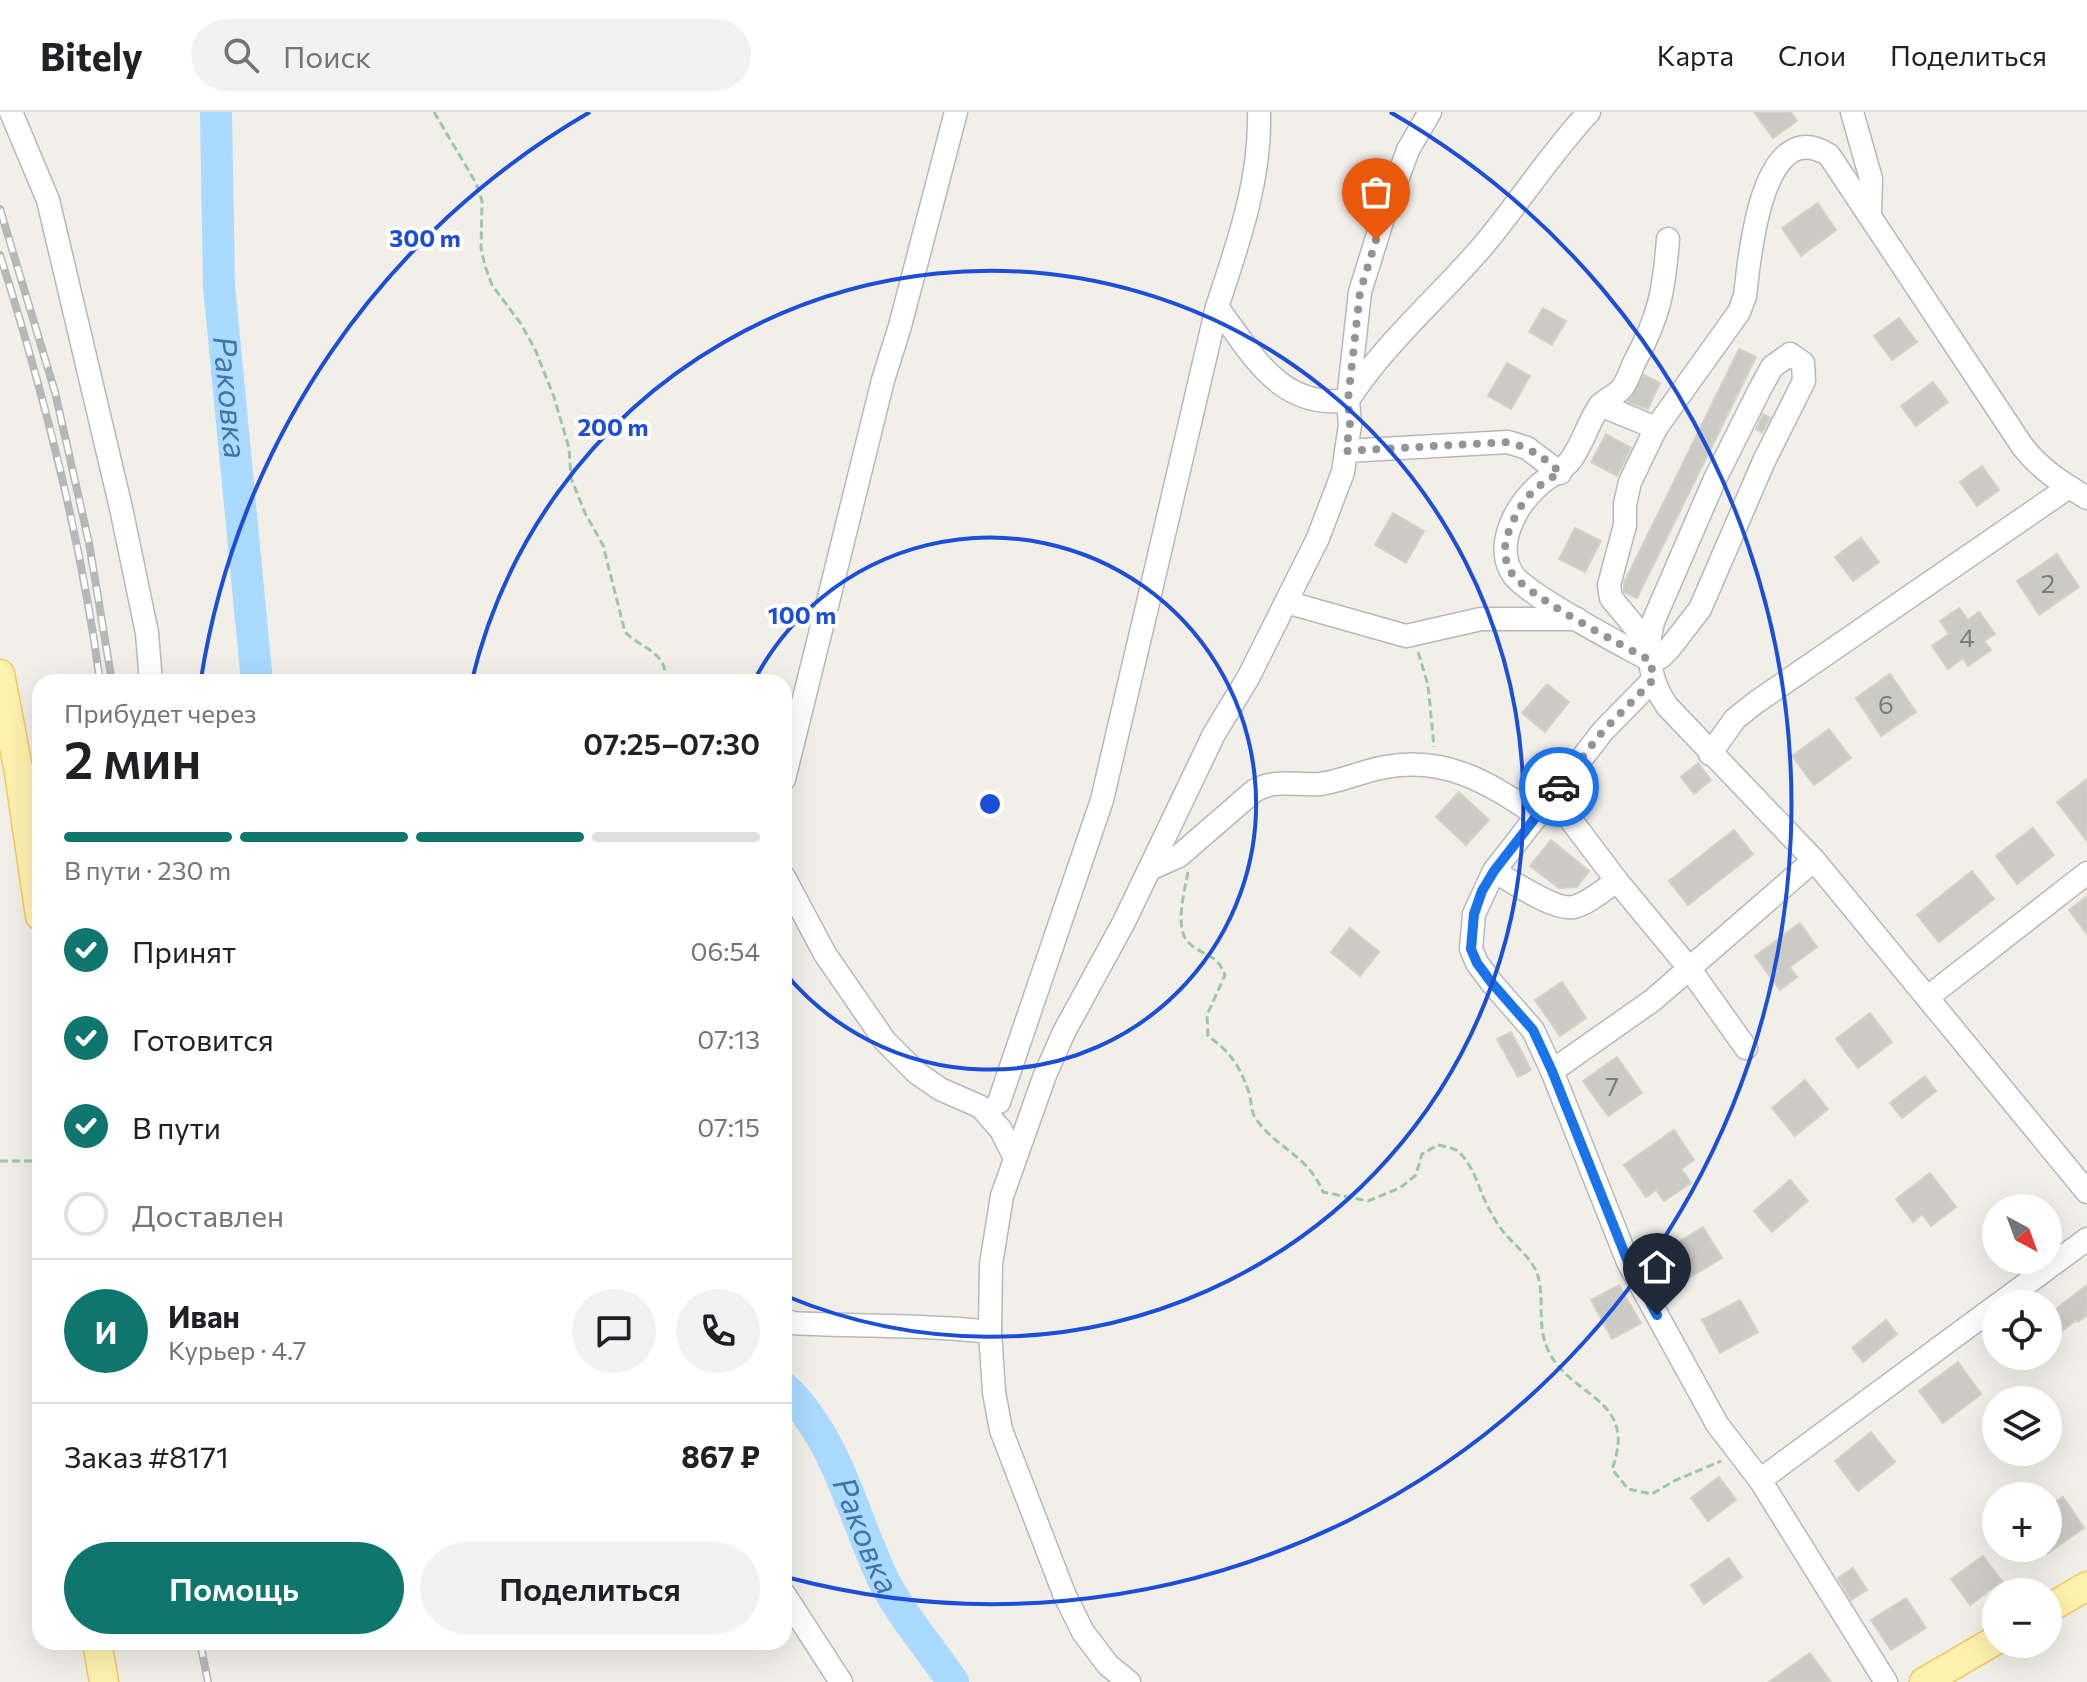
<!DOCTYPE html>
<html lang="ru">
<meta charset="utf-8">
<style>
:root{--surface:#fff;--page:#f2f2f2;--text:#202124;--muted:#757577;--line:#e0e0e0;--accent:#0f766e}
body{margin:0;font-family:Commissioner,sans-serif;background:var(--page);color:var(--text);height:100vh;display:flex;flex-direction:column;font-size:30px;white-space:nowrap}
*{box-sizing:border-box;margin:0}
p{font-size:26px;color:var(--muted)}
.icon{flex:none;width:44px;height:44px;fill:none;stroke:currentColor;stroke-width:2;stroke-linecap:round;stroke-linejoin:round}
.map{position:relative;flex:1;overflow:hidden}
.sheet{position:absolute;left:32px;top:562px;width:760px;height:976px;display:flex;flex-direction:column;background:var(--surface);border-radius:24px;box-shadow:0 8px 32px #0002}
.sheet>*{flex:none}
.needle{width:52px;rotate:139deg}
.fabs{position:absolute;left:1982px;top:1082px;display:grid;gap:16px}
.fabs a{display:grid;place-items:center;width:80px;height:80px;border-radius:50%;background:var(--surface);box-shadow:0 8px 32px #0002;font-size:40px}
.pin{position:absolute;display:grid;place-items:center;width:68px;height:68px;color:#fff;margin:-82px -34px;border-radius:50% 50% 50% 0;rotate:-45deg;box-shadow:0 0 8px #0007}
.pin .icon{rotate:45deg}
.courier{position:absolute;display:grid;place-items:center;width:80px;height:80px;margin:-40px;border:6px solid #1a73e8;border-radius:50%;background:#fff;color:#222;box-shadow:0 2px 10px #0007}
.head em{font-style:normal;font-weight:600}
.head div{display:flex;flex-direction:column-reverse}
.head{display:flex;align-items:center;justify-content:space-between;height:136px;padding:0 32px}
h1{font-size:52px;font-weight:600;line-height:60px}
.bar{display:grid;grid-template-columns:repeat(4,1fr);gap:12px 8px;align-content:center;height:96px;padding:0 32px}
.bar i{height:10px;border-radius:6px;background:var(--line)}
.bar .active{background:var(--accent)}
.bar p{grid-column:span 4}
.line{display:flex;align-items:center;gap:20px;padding:0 32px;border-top:2px solid var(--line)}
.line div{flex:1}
.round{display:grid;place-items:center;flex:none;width:84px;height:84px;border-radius:42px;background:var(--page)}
ol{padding:0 32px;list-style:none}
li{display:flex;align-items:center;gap:24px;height:88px}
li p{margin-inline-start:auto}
li .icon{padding:8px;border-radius:50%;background:var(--accent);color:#fff;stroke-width:4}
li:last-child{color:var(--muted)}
li i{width:44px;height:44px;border:4px solid var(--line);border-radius:50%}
.primary-button{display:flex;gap:16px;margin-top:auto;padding:16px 32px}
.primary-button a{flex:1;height:92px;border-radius:48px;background:var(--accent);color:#fff;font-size:32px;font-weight:600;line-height:92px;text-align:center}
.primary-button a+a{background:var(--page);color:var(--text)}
header{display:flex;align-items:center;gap:48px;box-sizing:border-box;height:112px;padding:0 40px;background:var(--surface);border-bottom:2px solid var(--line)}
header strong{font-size:38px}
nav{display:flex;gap:44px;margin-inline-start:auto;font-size:28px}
.search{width:560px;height:72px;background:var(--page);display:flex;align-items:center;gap:20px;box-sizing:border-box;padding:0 28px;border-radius:44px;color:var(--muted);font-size:30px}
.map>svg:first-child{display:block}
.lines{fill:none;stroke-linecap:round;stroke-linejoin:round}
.river{stroke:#aadaff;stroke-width:32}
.building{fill:#cccac5;stroke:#d6d1c6;stroke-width:2}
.minor-casing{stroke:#b5b8bc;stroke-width:25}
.major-casing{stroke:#f2c960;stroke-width:31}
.path{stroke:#9cc7a9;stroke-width:3;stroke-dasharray:8 4;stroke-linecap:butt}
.minor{stroke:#fff;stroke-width:22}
.major{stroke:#fff2af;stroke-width:28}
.rail-casing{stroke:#b6b7b8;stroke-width:8}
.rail{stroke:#fff;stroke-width:5;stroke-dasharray:15;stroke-linecap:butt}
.done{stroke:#929495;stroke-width:8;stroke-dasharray:0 14.4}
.route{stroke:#1a73e8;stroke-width:10}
.ring{fill:none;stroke:#1d4ed8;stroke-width:4}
.labels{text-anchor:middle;stroke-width:8;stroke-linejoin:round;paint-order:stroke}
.number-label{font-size:26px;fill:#7a7d7f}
.water-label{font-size:32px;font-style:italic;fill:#4174aa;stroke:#fff}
.centre{fill:#1d4ed8;stroke:#fff;stroke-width:4}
.ring-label{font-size:24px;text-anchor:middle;font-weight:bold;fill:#1d4ed8;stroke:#fff;stroke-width:8;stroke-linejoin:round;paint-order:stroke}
</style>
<header>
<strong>Bitely</strong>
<div class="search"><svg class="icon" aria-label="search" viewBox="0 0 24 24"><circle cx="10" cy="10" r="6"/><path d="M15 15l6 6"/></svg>Поиск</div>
<nav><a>Карта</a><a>Слои</a><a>Поделиться</a></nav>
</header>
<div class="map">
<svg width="2087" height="1570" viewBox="0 0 2087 1570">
<rect width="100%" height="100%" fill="#f1efe8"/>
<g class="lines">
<g class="river">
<path id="s1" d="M216,0L219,174L257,570"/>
<path id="s2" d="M784,1276C837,1326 853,1404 883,1467C899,1500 932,1539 953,1570"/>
</g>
</g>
<g class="building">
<polygon points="1754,0 1791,0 1797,9 1773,26"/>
<polygon points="1818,91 1836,118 1801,144 1782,116"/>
<polygon points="1543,196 1566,209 1552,233 1529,220"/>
<polygon points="1899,206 1917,230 1892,248 1874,224"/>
<polygon points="1739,237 1756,245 1637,486 1624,480 1624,471"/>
<polygon points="1507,251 1530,264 1511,297 1488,284"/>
<polygon points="1644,263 1660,271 1648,297 1628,290"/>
<polygon points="1933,270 1948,290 1916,314 1901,294"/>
<polygon points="1763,302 1770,306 1762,321 1756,317"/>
<polygon points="1606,322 1631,336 1617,364 1591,350"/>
<polygon points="1982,354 1999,378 1977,394 1960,370"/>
<polygon points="1393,401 1424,419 1406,451 1375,433"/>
<polygon points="1575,416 1601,429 1585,460 1559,447"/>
<polygon points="1861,426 1879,450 1853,469 1835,445"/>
<polygon points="2057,442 2079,475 2039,503 2017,469"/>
<polygon points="1959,496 1968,508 1979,500 1995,522 1984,529 1991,538 1968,554 1963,546 1948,557 1932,534 1949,522 1940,509"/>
<polygon points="1890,562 1916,600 1881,624 1856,586"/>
<polygon points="1547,572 1569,590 1545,620 1522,601"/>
<polygon points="1829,617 1851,646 1814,673 1792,644"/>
<polygon points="1698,651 1711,668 1694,682 1681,665"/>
<polygon points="2087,667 2087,729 2057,690"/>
<polygon points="1459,680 1489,708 1466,733 1436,705"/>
<polygon points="2033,716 2054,743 2017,772 1996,744"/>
<polygon points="1734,718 1753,742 1688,793 1669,769"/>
<polygon points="1551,728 1589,759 1577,775 1559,776 1530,754"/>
<polygon points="1972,759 1994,787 1939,830 1917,803"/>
<polygon points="2087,784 2087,822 2069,798"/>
<polygon points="1800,811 1817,835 1790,855 1797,865 1780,878 1755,844"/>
<polygon points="1350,816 1379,840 1360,864 1331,840"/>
<polygon points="1562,870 1586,906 1560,924 1535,888"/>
<polygon points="1870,901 1892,930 1858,956 1836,927"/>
<polygon points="1511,920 1531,958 1518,965 1497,927"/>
<polygon points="1617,945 1642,981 1608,1004 1583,969"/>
<polygon points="1925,964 1936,979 1902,1006 1890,991"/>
<polygon points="1805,968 1828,997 1795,1024 1772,996"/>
<polygon points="1674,1018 1694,1048 1681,1057 1691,1071 1664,1089 1656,1078 1646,1085 1624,1053"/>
<polygon points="1930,1061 1956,1095 1931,1114 1922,1102 1913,1110 1896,1087"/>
<polygon points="1790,1068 1808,1089 1772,1120 1754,1099"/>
<polygon points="1703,1115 1722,1146 1681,1171 1662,1140"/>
<polygon points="1619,1173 1641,1211 1612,1227 1591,1188"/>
<polygon points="2087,1173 2087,1203 2078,1210 2076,1208 2048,1230 2048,1203"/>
<polygon points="1740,1188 1758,1220 1720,1241 1702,1208"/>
<polygon points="1886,1208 1897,1222 1863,1250 1852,1236"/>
<polygon points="1958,1250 1981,1282 1943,1311 1919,1279"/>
<polygon points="1871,1320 1895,1350 1858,1379 1835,1349"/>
<polygon points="1719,1365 1736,1388 1708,1409 1691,1386"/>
<polygon points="2063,1385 2084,1416 2048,1441 2048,1395"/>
<polygon points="1983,1444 2002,1469 1970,1493 1951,1467"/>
<polygon points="1729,1446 1742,1465 1704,1492 1691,1473"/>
<polygon points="1853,1456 1867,1478 1851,1488 1838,1466"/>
<polygon points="1906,1486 1926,1516 1891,1538 1871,1508"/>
<polygon points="1810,1541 1831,1570 1769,1570"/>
</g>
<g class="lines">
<defs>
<g id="minor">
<polyline points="11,0 48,88 121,396 147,521 151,570"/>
<polyline points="1852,0 1871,67 1870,102"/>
<path d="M1668,127C1664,178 1660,203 1635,249C1631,257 1628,269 1622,276C1616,284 1604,287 1599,295C1587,312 1583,332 1570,349C1560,361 1548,364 1537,375C1515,395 1495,433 1512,461C1525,483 1623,533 1651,549L1661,545L1669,537L1700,497L1764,349L1804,269L1803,251L1790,242L1772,255L1760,277L1714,369L1653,510C1645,539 1650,570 1667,594L1814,748L2087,1080"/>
<path d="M1217,195C1253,243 1280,298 1348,288C1385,231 1438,186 1482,135C1519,91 1550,42 1589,0"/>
<polyline points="1600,293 1656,316"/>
<polyline points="1346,339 1508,330 1527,336 1560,361"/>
<polyline points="1286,490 1406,524 1481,507 1577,507"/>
<path d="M1649,532L1611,486L1609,473L1625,413V392L1630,370L1656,316L1739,200L1745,184C1749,149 1761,0 1829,43L2023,335C2041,358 2062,371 2087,386"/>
<polyline points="1653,568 1603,619 1494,759 1474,802 1471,837 1477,851 1491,870 1533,918 1552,959 1628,1150 1717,1312 1760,1368"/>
<polyline points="1710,642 1735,607 1755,591 2069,375"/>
<polyline points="784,667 883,268 900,214 956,0"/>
<polyline points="1552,683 1617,769 1689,856 1746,936"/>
<path d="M1150,757L1179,744L1254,679C1276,666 1296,674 1320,672C1342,669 1363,659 1385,655C1447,644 1489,671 1538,704"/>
<path d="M1494,759C1512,769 1554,799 1573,795C1588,792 1604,777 1617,769"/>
<polyline points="784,765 825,842 885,929 917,961 940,977 981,995 1001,1018 1014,1044"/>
<polyline points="1928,885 2087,761"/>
<polyline points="1552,959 1653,888 1814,748"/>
<path d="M999,990L1102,688L1217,195C1238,132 1261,67 1259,0"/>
<polyline points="1999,1192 2087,1127"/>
<path d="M784,1208L793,1211C859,1215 924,1212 990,1220"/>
<polyline points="784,1482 841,1570"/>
<polyline points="1129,1570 1108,1553 1083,1520 1065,1484 1001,1318 994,1280 990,1220 991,1152 1002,1084 1045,963 1064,920 1124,810 1214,622 1248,566 1318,426 1343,360 1350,313 1348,288 1360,180 1384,103 1408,38 1430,0"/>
<polyline points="1886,1570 1760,1368 1996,1194"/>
</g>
<g id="major">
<polyline points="0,562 19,661 40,804"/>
<polyline points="2048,1497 2087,1474"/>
<polyline points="97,1530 104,1570"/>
<polyline points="1924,1570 1996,1528"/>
</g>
</defs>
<use href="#minor" class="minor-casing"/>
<use href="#major" class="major-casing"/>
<g class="path">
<path d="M434,0L476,71L482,89L481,136L485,154L492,173L521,212L535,237L554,285L569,336L571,366L585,401L603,433L625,520C639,535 673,543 663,570"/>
<polyline points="1418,540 1428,573 1434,635"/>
<path d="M1188,760C1185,778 1174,815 1188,830C1203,845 1216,840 1225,863L1207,903L1208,924C1229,939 1239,952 1248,978C1252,987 1250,999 1256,1007C1278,1038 1307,1042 1323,1080L1368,1089L1400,1076L1416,1063L1422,1042L1438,1033C1443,1034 1452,1036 1456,1038C1474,1051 1479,1079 1489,1097C1494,1106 1499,1115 1506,1123C1516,1134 1531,1146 1537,1161C1545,1185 1537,1209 1546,1233C1565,1286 1640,1283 1612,1357L1628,1377L1652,1382L1674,1369L1721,1349"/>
<polyline points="0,1049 40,1049"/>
</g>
<use href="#minor" class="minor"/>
<use href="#major" class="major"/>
<defs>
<g id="rail">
<polyline points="0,97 55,280 89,431 112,570"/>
<path d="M0,143C44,282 81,425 100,570"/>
<polyline points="200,1530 208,1570"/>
</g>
</defs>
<use href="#rail" class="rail-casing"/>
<use href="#rail" class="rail"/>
</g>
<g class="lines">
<path class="done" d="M1376,128L1360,180L1348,288L1350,313L1346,339L1508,330C1529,336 1545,345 1560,361C1535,374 1522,387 1511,414C1504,430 1502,444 1511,460C1523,482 1624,534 1651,549L1653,568L1603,619L1559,675"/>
<polyline class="route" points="1559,675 1494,759 1482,779 1474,802 1471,837 1477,851 1491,870 1533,918 1552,959 1628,1150 1657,1203"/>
</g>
<g class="ring">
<path d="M754 569A266 266 0 1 1 785 861"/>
<path d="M472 568A533 533 0 1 1 786 1184"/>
<path d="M201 567A799 799 0 0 1 590 0M1390 0A799 799 0 0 1 790 1466"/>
</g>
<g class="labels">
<g class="number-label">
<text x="2048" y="481">2</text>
<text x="1967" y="535">4</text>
<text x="1886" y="602">6</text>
<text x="1612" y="984">7</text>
</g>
<g class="water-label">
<text dy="11" stroke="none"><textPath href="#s1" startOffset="286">Раковка</textPath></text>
<text dy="11" stroke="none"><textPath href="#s2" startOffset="170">Раковка</textPath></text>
</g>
</g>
<circle cx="990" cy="692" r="12" class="centre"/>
<g class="ring-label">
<text x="425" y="135">300 m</text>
<text x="613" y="324">200 m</text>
<text x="802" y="512">100 m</text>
</g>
</svg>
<div class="fabs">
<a><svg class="needle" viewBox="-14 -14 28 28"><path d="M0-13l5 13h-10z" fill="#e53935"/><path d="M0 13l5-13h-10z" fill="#757577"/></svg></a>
<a><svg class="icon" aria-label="locate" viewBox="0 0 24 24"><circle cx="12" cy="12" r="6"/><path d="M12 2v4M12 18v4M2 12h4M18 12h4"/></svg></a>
<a><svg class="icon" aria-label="layers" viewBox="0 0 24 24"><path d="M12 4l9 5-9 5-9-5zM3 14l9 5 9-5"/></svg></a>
<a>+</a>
<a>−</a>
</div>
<div class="pin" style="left:1376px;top:128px;background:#ea580c"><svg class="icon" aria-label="bag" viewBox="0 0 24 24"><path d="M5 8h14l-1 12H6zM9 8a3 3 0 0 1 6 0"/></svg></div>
<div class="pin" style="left:1657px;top:1203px;background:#1f2937"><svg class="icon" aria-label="home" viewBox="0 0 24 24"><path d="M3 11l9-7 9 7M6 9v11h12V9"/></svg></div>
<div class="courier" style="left:1559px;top:675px"><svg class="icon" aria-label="car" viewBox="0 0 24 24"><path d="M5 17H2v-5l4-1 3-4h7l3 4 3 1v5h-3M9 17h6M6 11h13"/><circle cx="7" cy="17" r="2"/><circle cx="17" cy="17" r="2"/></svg></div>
<section class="sheet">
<div class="head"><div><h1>2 мин</h1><p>Прибудет через</p></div><em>07:25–07:30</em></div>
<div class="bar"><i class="active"></i><i class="active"></i><i class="active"></i><i></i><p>В пути · 230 m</p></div>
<ol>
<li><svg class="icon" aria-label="check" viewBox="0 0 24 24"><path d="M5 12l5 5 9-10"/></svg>Принят<p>06:54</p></li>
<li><svg class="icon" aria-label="check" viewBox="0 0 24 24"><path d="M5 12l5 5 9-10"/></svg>Готовится<p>07:13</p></li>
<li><svg class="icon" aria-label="check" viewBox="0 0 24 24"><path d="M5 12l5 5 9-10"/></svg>В пути<p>07:15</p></li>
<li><i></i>Доставлен</li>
</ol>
<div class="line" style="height:144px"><b class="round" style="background:var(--accent);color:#fff">И</b><div><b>Иван</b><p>Курьер · 4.7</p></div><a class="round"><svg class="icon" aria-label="chat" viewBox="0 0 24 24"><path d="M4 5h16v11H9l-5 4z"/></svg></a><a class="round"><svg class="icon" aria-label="phone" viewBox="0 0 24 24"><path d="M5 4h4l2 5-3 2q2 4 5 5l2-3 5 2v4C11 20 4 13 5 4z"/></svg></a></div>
<div class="line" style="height:104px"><div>Заказ #8171</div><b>867 ₽</b></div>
<div class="primary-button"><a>Помощь</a><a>Поделиться</a></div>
</section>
</div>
